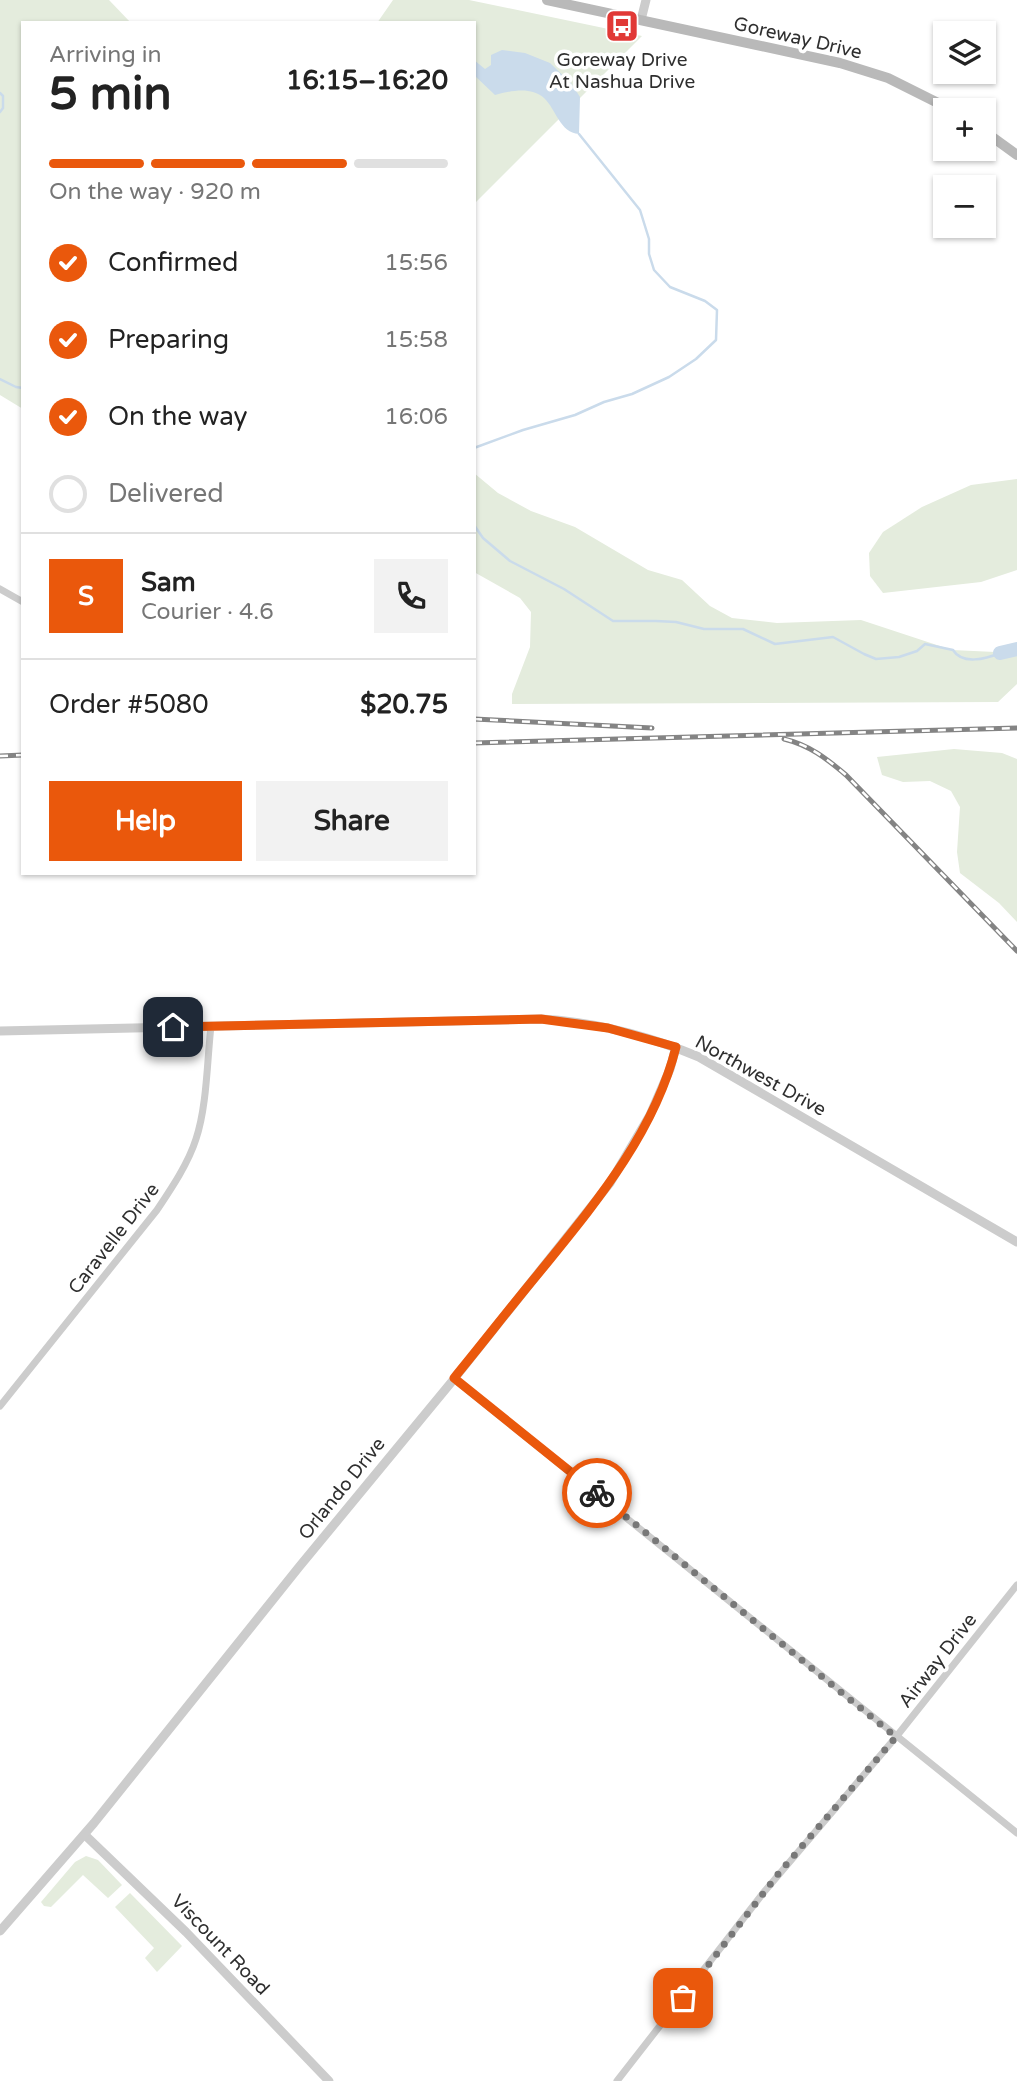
<!DOCTYPE html>
<meta charset="utf-8">
<style>
:root{--surface:#fff;--page:#f2f2f2;--text:#222;--muted:#767676;--line:#e0e0e0;--accent:#ea580c}
body{margin:0;font-family:"Varela Round",sans-serif;background:var(--page);color:var(--text);height:100vh;display:flex;flex-direction:column;font-size:26px;white-space:nowrap}
*{box-sizing:border-box;margin:0}
p{font-size:23px;color:var(--muted)}
.icon{flex:none;width:38px;height:38px;fill:none;stroke:currentColor;stroke-width:2;stroke-linecap:round;stroke-linejoin:round}
.map{position:relative;flex:1;overflow:hidden}
.panel{position:absolute;left:21px;top:21px;width:455px;height:854px;display:flex;flex-direction:column;background:var(--surface);border-radius:0px;box-shadow:0 2px 5px #0004}
.panel>*{flex:none}
.controls{position:absolute;left:933px;top:21px;display:grid;gap:14px}
.controls a{display:grid;place-items:center;width:63px;height:63px;border-radius:0px;background:var(--surface);box-shadow:0 2px 5px #0004;font-size:35px}
.pin{position:absolute;display:grid;place-items:center;width:60px;height:60px;color:#fff;margin:-30px;border-radius:14px;box-shadow:0 4px 10px #0006}
.courier{position:absolute;display:grid;place-items:center;width:70px;height:70px;margin:-35px;border:5px solid #ea580c;border-radius:50%;background:#fff;color:#222;box-shadow:0 2px 9px #0007}
.overview em{font-style:normal;font-weight:700}
.overview div{display:flex;flex-direction:column-reverse}
.overview{display:flex;align-items:center;justify-content:space-between;height:119px;padding:0 28px}
h1{font-size:46px;font-weight:700;line-height:52px}
.bar{display:grid;grid-template-columns:repeat(4,1fr);gap:10px 7px;align-content:center;height:84px;padding:0 28px}
.bar i{height:9px;border-radius:5px;background:var(--line)}
.bar .selected{background:var(--accent)}
.bar p{grid-column:span 4}
.line{display:flex;align-items:center;gap:18px;padding:0 28px;border-top:2px solid var(--line)}
.line div{flex:1}
.round{display:grid;place-items:center;flex:none;width:74px;height:74px;border-radius:0px;background:var(--page)}
ol{padding:0 28px;list-style:none}
li{display:flex;align-items:center;gap:21px;height:77px}
li p{margin-inline-start:auto}
li .icon{padding:7px;border-radius:50%;background:var(--accent);color:#fff;stroke-width:4}
li:last-child{color:var(--muted)}
li i{width:38px;height:38px;border:4px solid var(--line);border-radius:50%}
.primary-button{display:flex;gap:14px;margin-top:auto;padding:14px 28px}
.primary-button a{flex:1;height:80px;border-radius:0px;background:var(--accent);color:#fff;font-size:28px;font-weight:700;line-height:80px;text-align:center}
.primary-button a+a{background:var(--page);color:var(--text)}
.map>svg:first-child{display:block}
.green{fill:#e4ecdd}
.water{fill:#cadbeb}
.lines{fill:none;stroke-linecap:round;stroke-linejoin:round}
.stream{stroke:#cadbeb;stroke-width:2.5}
.river{stroke:#cadbeb;stroke-width:14}
.minor{stroke:#ccc;stroke-width:7}
.tertiary{stroke:#ccc;stroke-width:9}
.secondary{stroke:#b9b9b9;stroke-width:10}
.rail-casing{stroke:#848484;stroke-width:5}
.rail{stroke:#fff;stroke-width:2.5;stroke-dasharray:8;stroke-linecap:butt}
.done{stroke:#787878;stroke-width:7;stroke-dasharray:0 12.6}
.route{stroke:#ea580c;stroke-width:9}
.labels{text-anchor:middle;stroke-width:7;stroke-linejoin:round;paint-order:stroke}
.street-label{font-size:19px;fill:#2f2f2f;stroke:#fff}
.poi-label{font-size:19px;fill:#2f2f2f;stroke:#fff}
</style>
<div class="map">
<svg width="1017" height="2081" viewBox="0 0 1017 2081">
<rect width="100%" height="100%" fill="#fff"/>
<g class="green">
<polygon points="0,0 109,0 131,23 23,23 23,409 0,395"/>
<polygon points="393,0 469,0 642,36 474,204 474,23 377,23"/>
<polygon points="474,473 498,493 531,511 575,527 648,570 682,580 710,606 732,618 777,623 861,620 952,650 1017,653 1017,684 998,702 512,704 512,694 530,647 531,612 520,598 474,572"/>
<polygon points="1017,479 1017,570 981,582 883,593 870,576 869,553 883,532 922,507 971,485"/>
<polygon points="954,749 1002,753 1017,759 1017,922 999,903 960,873 957,852 960,807 951,791 930,781 903,782 882,775 877,757"/>
<polygon points="86,1856 98,1860 122,1885 108,1898 83,1875 51,1907 44,1906 41,1902 75,1862"/>
<polygon points="130,1893 182,1946 157,1972 145,1958 154,1948 115,1907"/>
</g>
<path class="water" d="M502,50L525,53L550,63L571,83L580,97L579,134C560,133 556,109 544,98C531,86 510,91 495,95L474,75V60L485,69L491,65V55Z"/>
<g class="lines">
<g class="stream">
<polyline points="0,93 3,96 3,108 0,112"/>
<polyline points="0,379 16,387 23,388"/>
<polyline points="474,448 523,430 575,415 604,402 632,394 669,377 696,359 716,340 717,310 705,301 670,287 654,270 649,254 649,239 640,210 579,134"/>
<path d="M474,525L483,538L510,561L564,589L613,621H656L676,622L704,629H743L775,644L833,637L864,654L876,659L899,657L917,651L925,644L953,650C962,665 986,659 1000,653"/>
</g>
<polyline class="river" points="1000,653 1017,649"/>
<g class="minor">
<polyline points="0,589 23,602"/>
<polyline points="454,1379 1017,1833"/>
<path d="M0,1406L157,1210C171,1189 188,1164 196,1139C207,1106 207,1061 211,1026"/>
<polyline points="617,2081 764,1892 896,1737 1017,1585"/>
</g>
<g class="tertiary">
<polyline points="641,20 646,0"/>
<path d="M0,1031L541,1019C596,1022 649,1036 699,1057L1017,1242"/>
<polyline points="85,1835 186,1932 329,2081"/>
<polyline points="0,1931 94,1823 299,1567 454,1379 610,1183 650,1115 670,1069 676,1047"/>
</g>
<g class="secondary">
<polyline points="547,0 840,63 888,78 952,110"/>
<polyline points="984,131 1017,155"/>
</g>
<defs>
<g id="rail">
<polyline points="474,719 652,728"/>
<path d="M784,739C809,745 826,758 846,775L1017,951"/>
<polyline points="474,743 1017,728"/>
<polyline points="0,756 23,755"/>
</g>
</defs>
<use href="#rail" class="rail-casing"/>
<use href="#rail" class="rail"/>
</g>
<g class="lines">
<polyline class="done" points="597,1493 896,1737 779,1873 683,1998"/>
<path class="route" d="M173,1027L541,1019L608,1028L676,1047C654,1135 593,1206 538,1274C509,1309 482,1344 454,1378L597,1493"/>
</g>
<defs>
<symbol id="bus-square" viewBox="-11 -11 22 22"><rect x="-9" y="-9" width="18" height="18" rx="4" fill="#e13936" stroke="#fff"/><path d="M-5-6H5V4H4V6H2V4H-2V6H-4V4H-5ZM-3.5-4V0h7V-4ZM-3.5 1.2v1.5H-2V1.2ZM2 1.2v1.5H3.5V1.2Z" fill="#fff"/></symbol>
</defs>
<g fill-rule="evenodd">
<use href="#bus-square" x="603" y="7" width="38" height="38"/>
</g>
<g class="labels">
<g class="street-label">
<text transform="translate(798 37) rotate(13)" y="7">Goreway Drive</text>
<text transform="translate(761 1075) rotate(29)" y="7">Northwest Drive</text>
<text transform="translate(113 1238) rotate(-52)" y="7">Caravelle Drive</text>
<text transform="translate(341 1488) rotate(-51)" y="7">Orlando Drive</text>
<text transform="translate(937 1660) rotate(-52)" y="7">Airway Drive</text>
<text transform="translate(221 1944) rotate(46)" y="7">Viscount Road</text>
</g>
<g class="poi-label">
<text x="622" y="66">Goreway Drive<tspan x="622" dy="22">At Nashua Drive</tspan></text>
</g>
</g>
</svg>
<div class="controls">
<a><svg class="icon" aria-label="layers" viewBox="0 0 24 24"><path d="M12 4l9 5-9 5-9-5zM3 14l9 5 9-5"/></svg></a>
<a>+</a>
<a>−</a>
</div>
<div class="pin" style="left:683px;top:1998px;background:#ea580c"><svg class="icon" aria-label="bag" viewBox="0 0 24 24"><path d="M5 8h14l-1 12H6zM9 8a3 3 0 0 1 6 0"/></svg></div>
<div class="pin" style="left:173px;top:1027px;background:#1f2937"><svg class="icon" aria-label="home" viewBox="0 0 24 24"><path d="M3 11l9-7 9 7M6 9v11h12V9"/></svg></div>
<div class="courier" style="left:597px;top:1493px"><svg class="icon" aria-label="bike" viewBox="0 0 24 24"><circle cx="6" cy="16" r="4"/><circle cx="18" cy="16" r="4"/><path d="M6 16l4-8h5l3 8M10 8l3 8H6M13 5h3"/></svg></div>
<section class="panel">
<div class="overview"><div><h1>5 min</h1><p>Arriving in</p></div><em>16:15–16:20</em></div>
<div class="bar"><i class="selected"></i><i class="selected"></i><i class="selected"></i><i></i><p>On the way · 920 m</p></div>
<ol>
<li><svg class="icon" aria-label="check" viewBox="0 0 24 24"><path d="M5 12l5 5 9-10"/></svg>Confirmed<p>15:56</p></li>
<li><svg class="icon" aria-label="check" viewBox="0 0 24 24"><path d="M5 12l5 5 9-10"/></svg>Preparing<p>15:58</p></li>
<li><svg class="icon" aria-label="check" viewBox="0 0 24 24"><path d="M5 12l5 5 9-10"/></svg>On the way<p>16:06</p></li>
<li><i></i>Delivered</li>
</ol>
<div class="line" style="height:126px"><b class="round" style="background:var(--accent);color:#fff">S</b><div><b>Sam</b><p>Courier · 4.6</p></div><a class="round"><svg class="icon" aria-label="phone" viewBox="0 0 24 24"><path d="M5 4h4l2 5-3 2q2 4 5 5l2-3 5 2v4C11 20 4 13 5 4z"/></svg></a></div>
<div class="line" style="height:91px"><div>Order #5080</div><b>$20.75</b></div>
<div class="primary-button"><a>Help</a><a>Share</a></div>
</section>
</div>
